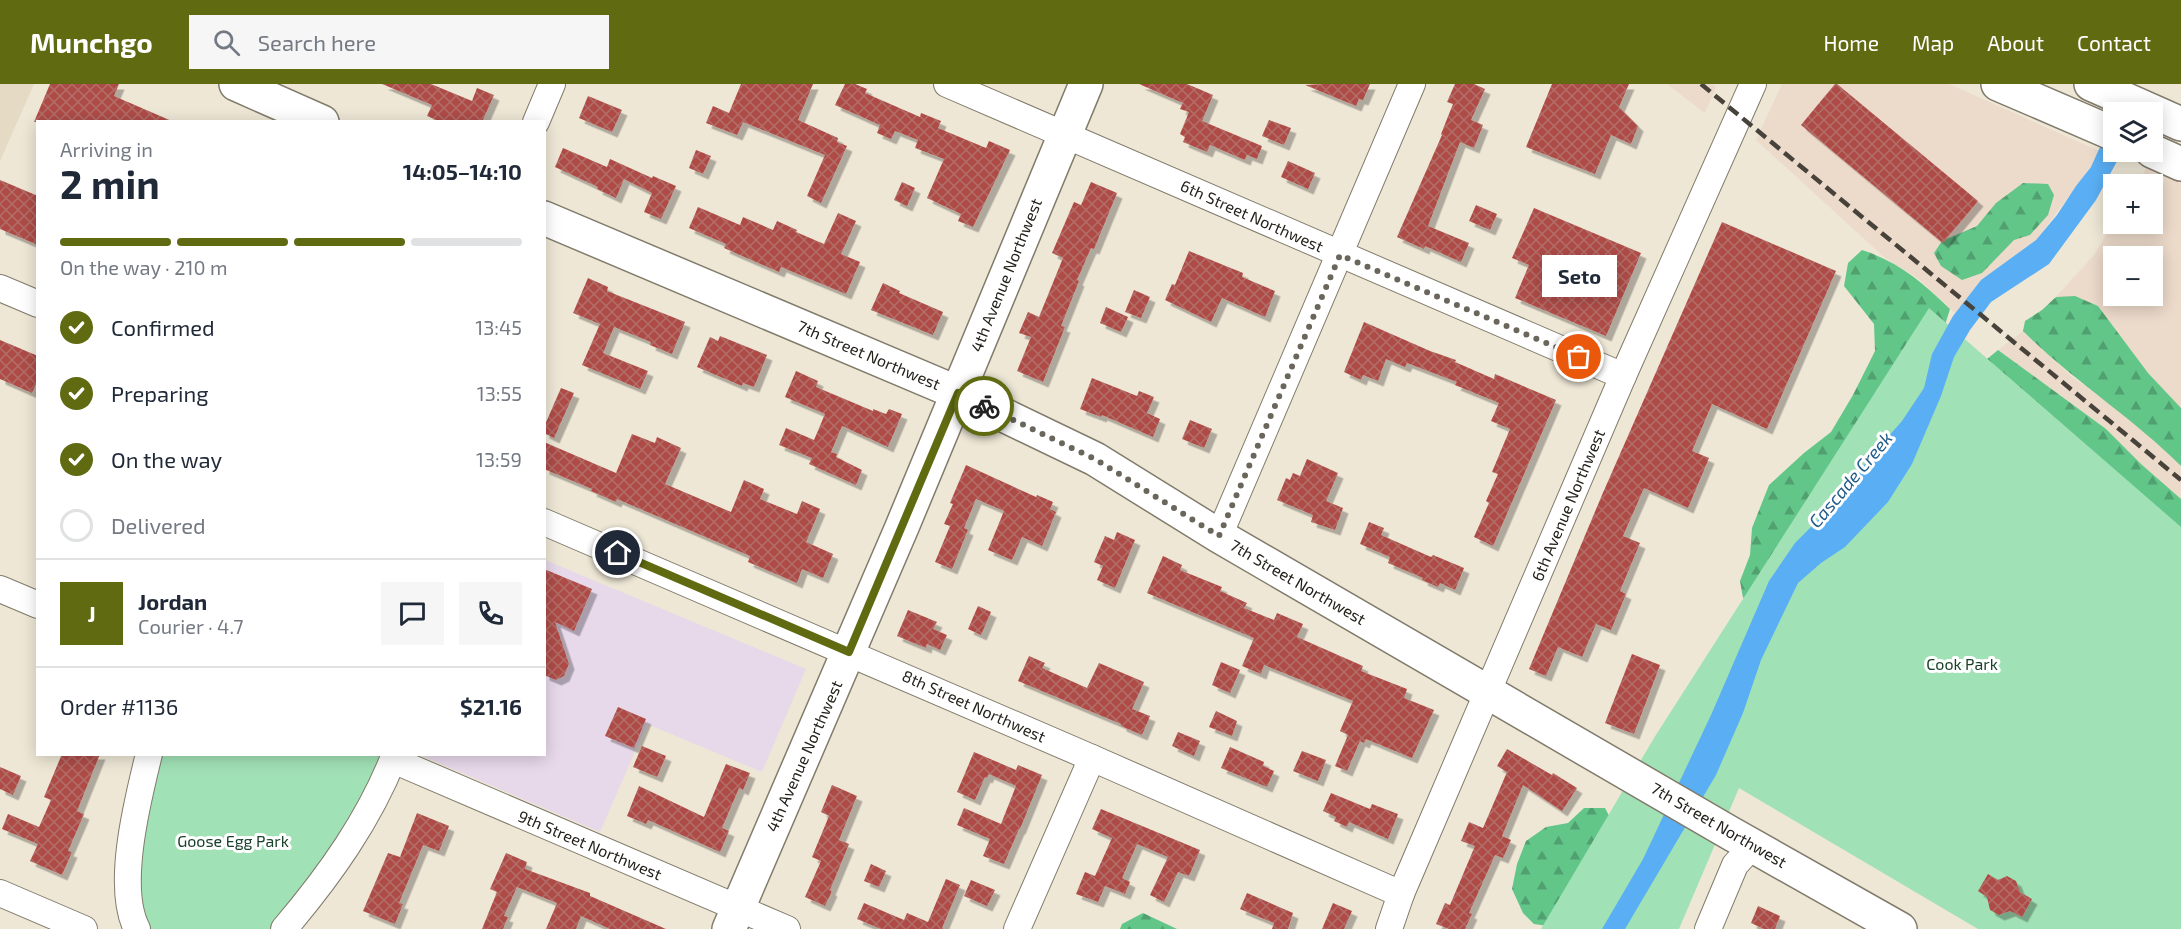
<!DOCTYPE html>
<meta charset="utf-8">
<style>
:root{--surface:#fff;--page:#f6f6f7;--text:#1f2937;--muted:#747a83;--line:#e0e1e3;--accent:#5f6a11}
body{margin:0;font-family:"Exo 2",sans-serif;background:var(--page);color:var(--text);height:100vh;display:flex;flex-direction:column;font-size:22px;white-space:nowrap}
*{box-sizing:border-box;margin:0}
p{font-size:20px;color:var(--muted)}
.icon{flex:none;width:33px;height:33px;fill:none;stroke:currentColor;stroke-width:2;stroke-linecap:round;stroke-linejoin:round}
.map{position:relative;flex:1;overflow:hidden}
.details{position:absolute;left:36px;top:36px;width:510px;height:636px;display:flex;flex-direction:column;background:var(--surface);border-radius:0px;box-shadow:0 3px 15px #0003}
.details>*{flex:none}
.fabs{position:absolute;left:2103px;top:18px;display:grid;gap:12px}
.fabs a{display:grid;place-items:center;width:60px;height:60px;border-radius:0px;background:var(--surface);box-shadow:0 3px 15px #0003;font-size:30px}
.pin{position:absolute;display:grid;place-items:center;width:51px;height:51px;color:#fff;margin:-26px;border:3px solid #fff;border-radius:50%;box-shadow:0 2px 6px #0007}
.courier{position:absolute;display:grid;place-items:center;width:60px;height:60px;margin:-30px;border:4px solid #5f6a11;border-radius:50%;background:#fff;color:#222;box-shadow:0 2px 8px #0007}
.bubble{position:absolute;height:42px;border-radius:0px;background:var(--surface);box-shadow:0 3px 15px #0003;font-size:20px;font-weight:700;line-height:42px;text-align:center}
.head em{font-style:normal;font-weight:700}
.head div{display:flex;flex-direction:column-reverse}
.head{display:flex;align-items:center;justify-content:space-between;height:102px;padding:0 24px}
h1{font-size:39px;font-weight:700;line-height:45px}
.bar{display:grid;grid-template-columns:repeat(4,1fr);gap:9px 6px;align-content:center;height:72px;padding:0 24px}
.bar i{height:8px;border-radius:4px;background:var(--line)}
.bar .selected{background:var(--accent)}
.bar p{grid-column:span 4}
.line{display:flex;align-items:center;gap:15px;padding:0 24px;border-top:2px solid var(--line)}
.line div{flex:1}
.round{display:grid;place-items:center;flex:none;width:63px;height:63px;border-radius:0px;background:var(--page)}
ol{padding:0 24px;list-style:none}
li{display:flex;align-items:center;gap:18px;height:66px}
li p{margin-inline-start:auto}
li .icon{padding:6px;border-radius:50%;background:var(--accent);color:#fff;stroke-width:4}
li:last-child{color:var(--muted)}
li i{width:33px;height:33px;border:3px solid var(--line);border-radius:50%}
header{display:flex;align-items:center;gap:36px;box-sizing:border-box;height:84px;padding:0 30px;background:var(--accent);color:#fff}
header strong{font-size:28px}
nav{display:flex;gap:33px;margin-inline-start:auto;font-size:21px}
.search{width:420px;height:54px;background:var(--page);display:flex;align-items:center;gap:15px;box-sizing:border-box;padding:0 21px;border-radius:0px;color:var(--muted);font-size:22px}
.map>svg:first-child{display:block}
.built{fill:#e5dbc4}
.industrial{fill:#ecdaca;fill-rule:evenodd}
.education{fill:#e7d8ea}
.forest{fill:url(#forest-firs)}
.green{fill:#a1e1b6}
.water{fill:#5aaff4}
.building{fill:url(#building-cross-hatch);filter:url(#shadow)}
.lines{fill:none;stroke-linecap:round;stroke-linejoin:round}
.minor-casing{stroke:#817b6b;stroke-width:28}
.major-casing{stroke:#817b6b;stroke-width:36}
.minor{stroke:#fff;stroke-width:26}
.major{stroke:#fff;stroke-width:33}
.rail{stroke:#47433b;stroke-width:4.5;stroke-dasharray:12 6;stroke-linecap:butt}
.done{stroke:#6b665c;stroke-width:6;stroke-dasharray:0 10.8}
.route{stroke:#5f6a11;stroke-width:8}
.labels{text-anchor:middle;stroke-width:6;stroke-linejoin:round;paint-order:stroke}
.street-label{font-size:16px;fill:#24211b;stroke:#fff}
.park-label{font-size:16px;fill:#184229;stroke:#fff}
.water-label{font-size:18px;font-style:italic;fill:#215c8a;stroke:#fff}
</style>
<header>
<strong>Munchgo</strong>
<div class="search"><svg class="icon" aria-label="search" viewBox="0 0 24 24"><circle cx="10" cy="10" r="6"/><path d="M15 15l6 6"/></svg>Search here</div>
<nav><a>Home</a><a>Map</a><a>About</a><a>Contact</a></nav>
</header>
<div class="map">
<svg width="2181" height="845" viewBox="0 0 2181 845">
<defs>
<pattern id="forest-firs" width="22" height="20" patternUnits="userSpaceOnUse" patternTransform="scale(1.5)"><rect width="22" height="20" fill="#62c689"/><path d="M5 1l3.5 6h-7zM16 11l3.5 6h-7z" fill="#51a06f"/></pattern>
<pattern id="building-cross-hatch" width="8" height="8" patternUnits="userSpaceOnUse" patternTransform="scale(1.5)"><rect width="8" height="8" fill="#ae4c46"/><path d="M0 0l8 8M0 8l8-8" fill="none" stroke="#b26e69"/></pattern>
<filter id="shadow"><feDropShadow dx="5.5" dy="5.5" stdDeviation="0" flood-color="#0004"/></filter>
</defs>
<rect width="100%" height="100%" fill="#eee7d6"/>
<polygon class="built" points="0,0 34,0 0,77"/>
<g class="industrial">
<polygon points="1667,0 1713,0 1716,3 1705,29"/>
<polygon points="1782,0 1949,0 2099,67 2091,83 2036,156 1981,196 1955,229 1920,196 1884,173 1756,56"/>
<path d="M2148,81L2181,95V324L2148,289L2098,222L2056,213L2094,171L2113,139L2152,140V100H2137ZM2114,172H2152V212H2114Z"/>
<polygon points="2023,247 2071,292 2121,328 2161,362 2181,382 2181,415 2141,380 2106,345 1998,266"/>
</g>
<polygon class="education" points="545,476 806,585 762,688 647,640 600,748 420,671 544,670"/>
<g class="forest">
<polygon points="2023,99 2048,100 2054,111 2048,131 2030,151 2014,156 1982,189 1962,196 1941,182 1934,169 1942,157 1977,142 1996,119"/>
<path d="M1862,166C1899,178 1922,198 1950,225L1931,286L1760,503L1743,514L1740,497L1750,471L1752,444L1769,401L1804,369L1831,348L1853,311L1875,267L1874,240L1844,202L1848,179Z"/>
<path d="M2075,212L2098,222L2148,289L2181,324V382C2132,333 2072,296 2023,247L2025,237L2042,226L2056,213Z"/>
<polygon points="1998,266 2106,345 2141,380 2181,415 2181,517 1981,280"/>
<polygon points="1584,724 1605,724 1614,741 1555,843 1534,840 1523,829 1512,805 1517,780 1526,757 1546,743 1568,739"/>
<polygon points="1143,829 1177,845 1120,845 1122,840"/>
</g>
<g class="green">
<polygon points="1929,224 2181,443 2181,845 1978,845 1739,704 1679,845 1541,845 1654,654"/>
<polygon points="149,671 395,671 284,845 136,845"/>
</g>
<polygon class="water" points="2113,34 2114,68 2122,68 2096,116 2049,180 1991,218 1970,246 1954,273 1941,312 1912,380 1888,418 1845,463 1821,479 1798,499 1761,576 1743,629 1716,691 1625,845 1602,845 1643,775 1711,631 1769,497 1795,459 1833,421 1872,371 1902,337 1924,304 1932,270 1953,232 1981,196 2036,156 2057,131 2076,102 2091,83"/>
<g class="building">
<polygon points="50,0 119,0 114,12 174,38 34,38"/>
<polygon points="382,0 431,0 472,17 477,4 494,11 482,38 441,38 427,32 432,21"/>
<polygon points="741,0 813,0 798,36 838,54 837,58 847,62 821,119 807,112 825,71 743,38 737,51 706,39 713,22 729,29"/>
<polygon points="845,0 855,0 867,5 865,9 920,33 921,29 941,37 938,44 986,64 989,57 1010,66 973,143 958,137 961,130 927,114 944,75 915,64 918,56 895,47 891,55 877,49 880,41 835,21"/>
<polygon points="1139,0 1187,0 1213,11 1202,37 1262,62 1257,75 1247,71 1245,76 1210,61 1207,68 1183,58 1185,53 1180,50 1189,28 1180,25 1183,19"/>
<polygon points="1323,0 1370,0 1363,16 1359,15 1356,22 1305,1"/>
<polygon points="1455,0 1474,0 1485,5 1471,36 1483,41 1474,64 1460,58 1428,142 1469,159 1461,178 1425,162 1424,165 1397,153 1442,51 1441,50 1453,20 1447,18"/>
<polygon points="1552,0 1629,0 1619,23 1638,42 1631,60 1611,51 1595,90 1526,63"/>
<polygon points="1835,0 1837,0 1978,117 1943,159 1801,41"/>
<polygon points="588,12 622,26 612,48 579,34"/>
<polygon points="1269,36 1291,44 1284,61 1262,52"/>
<polygon points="563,64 607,83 610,75 652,94 653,92 676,102 661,135 644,128 652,109 624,95 616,114 597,105 598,103 555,83"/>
<polygon points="696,66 711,72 703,90 689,84"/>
<polygon points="1288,77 1315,89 1308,105 1281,93"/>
<polygon points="0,96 38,112 38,161 0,145"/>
<polygon points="902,98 915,104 907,122 894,116"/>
<polygon points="1091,98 1117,109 1094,165 1091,164 1077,196 1079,197 1061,242 1065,243 1043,298 1017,287 1031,253 1019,249 1028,228 1039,233 1063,174 1052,169 1074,118 1081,121"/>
<polygon points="1476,121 1497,130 1490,146 1469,137"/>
<polygon points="698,123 740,141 743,133 773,146 777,137 797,146 796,148 824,160 838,129 856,137 841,170 860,178 846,210 781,183 779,188 724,164 726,160 689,144"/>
<polygon points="1534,124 1641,169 1606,252 1515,214 1529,181 1512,174"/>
<polygon points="1722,138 1836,187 1767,345 1712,320 1692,367 1709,374 1688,424 1644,404 1623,452 1640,459 1620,507 1626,510 1611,546 1596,540 1582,573 1558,563 1546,592 1529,585 1602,411"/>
<polygon points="1189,167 1243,189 1242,193 1275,207 1265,233 1222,214 1211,238 1165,216 1172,200 1175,201"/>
<polygon points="588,194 608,203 607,207 685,238 672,270 650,261 651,258 614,243 603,269 648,287 640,305 582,281 600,240 573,229"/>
<polygon points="883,199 900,207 899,209 943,228 933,251 871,226"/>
<polygon points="1134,206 1150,213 1141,234 1125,228"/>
<polygon points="1106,223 1128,233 1121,248 1100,239"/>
<polygon points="1364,238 1430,267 1456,276 1455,278 1494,295 1495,290 1556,316 1493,462 1474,453 1489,419 1486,417 1498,390 1492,388 1510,345 1491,337 1499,319 1455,301 1457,298 1407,279 1405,283 1386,275 1378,297 1363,291 1361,296 1344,288"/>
<polygon points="720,252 767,271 754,303 743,299 742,302 697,283 710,253 718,257"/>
<polygon points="0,256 38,272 38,296 32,309 0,295"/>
<polygon points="796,287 818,297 816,303 873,327 873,325 886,330 889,325 902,330 888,363 842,342 831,368 837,370 836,373 862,386 856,401 809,380 812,374 779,361 786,344 814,356 825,330 785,313"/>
<polygon points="1092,294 1137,312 1139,307 1154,313 1147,329 1160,335 1153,353 1102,331 1101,333 1080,325"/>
<polygon points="561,304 574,309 554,354 544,349 544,343"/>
<polygon points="1190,336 1212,345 1204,364 1182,355"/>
<polygon points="632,350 655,359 657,353 681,364 665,400 731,428 744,396 764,405 760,415 797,430 802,417 820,425 806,458 833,470 823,494 802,485 797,499 748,478 750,472 617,415 616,418 591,407 592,405 544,385 544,358 616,389"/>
<polygon points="1307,375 1338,389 1326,417 1343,424 1335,446 1311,438 1313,431 1277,416 1286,394 1290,396 1293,389 1300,392"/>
<polygon points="966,381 1036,413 1037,411 1053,418 1050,425 1056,428 1042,462 1022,453 1012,476 988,466 1004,427 976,415 964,444 968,446 952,485 935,478 950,442 944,440 953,420 950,419"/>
<polygon points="1369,438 1384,444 1381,451 1431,473 1433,471 1464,484 1455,506 1440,499 1438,503 1422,496 1423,494 1388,479 1390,473 1360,460"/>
<polygon points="1117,448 1135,456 1115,504 1097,496 1103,482 1094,478 1105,452 1114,456"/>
<polygon points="1163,472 1182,481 1180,486 1222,503 1220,507 1247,519 1244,524 1274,536 1277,529 1303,540 1297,553 1363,582 1361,587 1407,605 1404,614 1434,626 1412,674 1366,655 1364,659 1360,657 1347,687 1335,682 1348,651 1340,647 1353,617 1264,581 1261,590 1242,582 1254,554 1147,509"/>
<polygon points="544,485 592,505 574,547 555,538 569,580 564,592 556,596 544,591"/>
<polygon points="978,522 991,528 981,551 968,545"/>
<polygon points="908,526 937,538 933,545 947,551 940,566 927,560 926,564 897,552"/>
<polygon points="1632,570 1660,581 1634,650 1605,639"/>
<polygon points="1029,572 1045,579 1042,584 1087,604 1099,579 1144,598 1132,625 1150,632 1142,651 1121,642 1121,640 1018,597"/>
<polygon points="1221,578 1240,586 1230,609 1212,601"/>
<polygon points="618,623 646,635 634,664 605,652"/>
<polygon points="1216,627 1237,637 1232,652 1209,643"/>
<polygon points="1178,648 1200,657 1194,672 1172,662"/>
<polygon points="642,662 666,672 657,693 633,683"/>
<polygon points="1230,663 1264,678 1263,682 1274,687 1267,703 1221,684"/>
<polygon points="1507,665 1552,691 1553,689 1577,704 1562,727 1523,701 1502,752 1511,756 1503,774 1495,771 1469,829 1472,830 1465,845 1449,845 1436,840 1445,819 1450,821 1475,762 1461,757 1469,738 1483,744 1507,688 1497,682"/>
<polygon points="1302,667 1326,676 1318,697 1293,687"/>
<polygon points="974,668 1016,686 1018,681 1042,691 1020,745 1019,745 1004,780 983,772 990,755 957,741 964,724 1001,740 1016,702 989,690 987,694 985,693 975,716 957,708"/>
<polygon points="62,670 100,670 77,727 84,730 68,767 72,768 62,791 30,777 38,760 2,745 8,730 39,743 51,716 44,713"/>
<polygon points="726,680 750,689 743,706 739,704 722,744 729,747 720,768 648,736 646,740 627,732 639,702 704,733"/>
<polygon points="0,683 21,692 13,711 0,705"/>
<polygon points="832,701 857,712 839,756 849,760 830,806 832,807 825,822 805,813 821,777 812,773 829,732 821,728"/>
<polygon points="1331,709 1370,725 1372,720 1398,730 1388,755 1349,738 1347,743 1334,737 1336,733 1323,727"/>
<polygon points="1101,725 1200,766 1189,792 1178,788 1164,818 1150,811 1168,773 1137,760 1122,794 1130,798 1125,810 1105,802 1098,818 1076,810 1085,788 1095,792 1112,754 1092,745"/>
<polygon points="417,729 449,742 439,767 423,761 399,819 403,820 395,840 363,827 388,769 400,773"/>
<polygon points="506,769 527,778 525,785 590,809 590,812 666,845 610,845 581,832 576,845 546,845 557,819 517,803 504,832 508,833 503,845 482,845 497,808 490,805"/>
<polygon points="871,780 886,787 879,803 864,797"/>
<polygon points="1988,790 1998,796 2007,792 2016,797 2020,808 2032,815 2022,833 2010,827 1999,831 1990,826 1987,813 1978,807"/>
<polygon points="946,795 960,801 942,844 944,845 881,845 857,835 864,819 904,836 907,829 928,838"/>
<polygon points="971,796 995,806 987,822 964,812"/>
<polygon points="1247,809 1293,829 1288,845 1272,845 1274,839 1240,825"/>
<polygon points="1333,819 1352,827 1344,845 1322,845"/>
<polygon points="1758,822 1780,832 1775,845 1764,845 1751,839"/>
</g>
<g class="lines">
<defs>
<g id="minor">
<polyline points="947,0 1623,292"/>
<polyline points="536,38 552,0"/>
<polyline points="0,204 38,220"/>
<polyline points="544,438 1092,674 1401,810"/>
<polyline points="1219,452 1412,0"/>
<polyline points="0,505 38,521"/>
<polyline points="393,676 787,845"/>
<polyline points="0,809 84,845"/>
<path d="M137,845C115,803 138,715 149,670"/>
<path d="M284,845C329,792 370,735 395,670"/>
<polyline points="1017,845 1092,674"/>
<polyline points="1389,845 1401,810 1623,292 1753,0"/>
<polyline points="1708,845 1735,781 1753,761"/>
</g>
<g id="major">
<polyline points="236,0 322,38"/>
<polyline points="1998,0 2114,50"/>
<polyline points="2091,0 2181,40"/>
<polyline points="2152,67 2181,80"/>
<polyline points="544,134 958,309 1095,375 1219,452 1730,749 1900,845"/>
<polyline points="729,845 902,443 1086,0"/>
</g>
</defs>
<use href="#minor" class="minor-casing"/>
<use href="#major" class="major-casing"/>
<use href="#minor" class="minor"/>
<use href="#major" class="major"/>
<polyline class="rail" points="1701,0 2181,396"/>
</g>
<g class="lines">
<polyline class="done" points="984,322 1095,375 1219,452 1340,171 1579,273"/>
<polyline class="route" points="618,469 849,568 958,309 984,322"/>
</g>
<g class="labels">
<g class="street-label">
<text transform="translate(1252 132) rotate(24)" y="6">6th Street Northwest</text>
<text transform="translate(1006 191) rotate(-68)" y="6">4th Avenue Northwest</text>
<text transform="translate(869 271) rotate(23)" y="6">7th Street Northwest</text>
<text transform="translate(1568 421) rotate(-67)" y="6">6th Avenue Northwest</text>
<text transform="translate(1298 498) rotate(30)" y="6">7th Street Northwest</text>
<text transform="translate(974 622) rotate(24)" y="6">8th Street Northwest</text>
<text transform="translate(804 672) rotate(-66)" y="6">4th Avenue Northwest</text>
<text transform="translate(1719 741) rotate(30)" y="6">7th Street Northwest</text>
<text transform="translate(590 761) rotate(23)" y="6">9th Street Northwest</text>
</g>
<g class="park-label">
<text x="1962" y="586">Cook Park</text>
<text x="233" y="763">Goose Egg Park</text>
</g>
<g class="water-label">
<text transform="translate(1851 396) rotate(-50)" y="6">Cascade Creek</text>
</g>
</g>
</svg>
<div class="fabs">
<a><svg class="icon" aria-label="layers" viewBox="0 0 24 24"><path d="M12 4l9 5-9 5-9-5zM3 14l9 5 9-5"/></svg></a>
<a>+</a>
<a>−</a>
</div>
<div class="pin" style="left:1579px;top:273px;background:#ea580c"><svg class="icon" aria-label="bag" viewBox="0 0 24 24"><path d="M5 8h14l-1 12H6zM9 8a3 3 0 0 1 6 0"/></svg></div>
<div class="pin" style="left:618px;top:469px;background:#1f2937"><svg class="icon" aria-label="home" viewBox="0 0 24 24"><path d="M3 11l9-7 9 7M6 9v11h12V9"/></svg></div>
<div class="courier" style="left:984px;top:322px"><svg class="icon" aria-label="bike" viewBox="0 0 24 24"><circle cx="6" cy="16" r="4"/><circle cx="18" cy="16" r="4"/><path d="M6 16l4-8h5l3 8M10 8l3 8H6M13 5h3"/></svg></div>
<div class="bubble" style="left:1542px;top:171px;width:75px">Seto</div>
<section class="details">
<div class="head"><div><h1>2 min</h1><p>Arriving in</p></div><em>14:05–14:10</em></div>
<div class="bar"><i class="selected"></i><i class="selected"></i><i class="selected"></i><i></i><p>On the way · 210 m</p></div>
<ol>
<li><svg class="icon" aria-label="check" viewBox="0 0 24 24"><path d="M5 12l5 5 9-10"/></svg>Confirmed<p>13:45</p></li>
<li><svg class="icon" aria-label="check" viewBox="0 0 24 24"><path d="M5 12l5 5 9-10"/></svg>Preparing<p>13:55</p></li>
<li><svg class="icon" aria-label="check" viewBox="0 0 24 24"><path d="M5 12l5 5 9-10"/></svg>On the way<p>13:59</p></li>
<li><i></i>Delivered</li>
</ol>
<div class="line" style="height:108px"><b class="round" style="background:var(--accent);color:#fff">J</b><div><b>Jordan</b><p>Courier · 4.7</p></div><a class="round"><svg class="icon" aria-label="chat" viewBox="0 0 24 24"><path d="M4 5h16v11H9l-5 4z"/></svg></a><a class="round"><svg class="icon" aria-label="phone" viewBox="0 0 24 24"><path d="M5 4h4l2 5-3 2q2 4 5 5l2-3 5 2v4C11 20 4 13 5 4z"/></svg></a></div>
<div class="line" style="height:78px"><div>Order #1136</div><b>$21.16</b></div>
</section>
</div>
